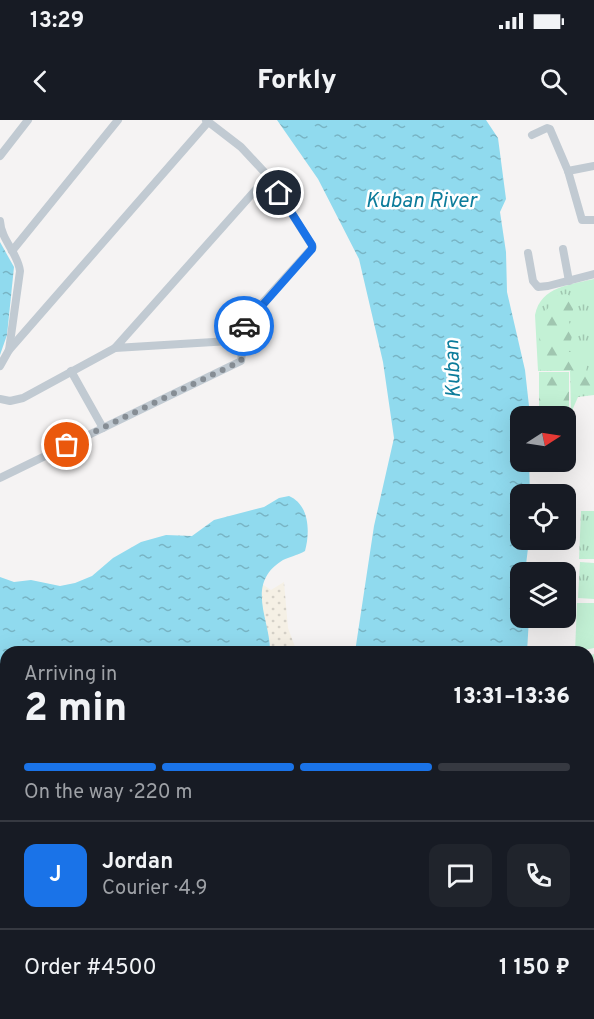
<!DOCTYPE html>
<meta charset="utf-8">
<style>
:root{--surface:#171b24;--page:#20242c;--text:#f1f3f6;--muted:#9ea1a6;--line:#363941;--accent:#1a73e8}
body{margin:0;font-family:Overpass,sans-serif;background:var(--page);color:var(--text);height:100vh;display:flex;flex-direction:column;font-size:22px;white-space:nowrap}
*{box-sizing:border-box;margin:0}
p{font-size:20px;color:var(--muted)}
.icon{flex:none;width:33px;height:33px;fill:none;stroke:currentColor;stroke-width:2;stroke-linecap:round;stroke-linejoin:round}
.map{position:relative;flex:1;overflow:hidden}
.side{position:absolute;left:0px;top:526px;width:594px;height:374px;display:flex;flex-direction:column;background:var(--surface);border-radius:18px 18px 0 0;box-shadow:0 6px 24px #0002}
.side>*{flex:none}
.needle{width:39px;rotate:78deg}
.tools{position:absolute;left:510px;top:286px;display:grid;gap:12px}
.tools a{display:grid;place-items:center;width:66px;height:66px;border-radius:12px;background:var(--surface);box-shadow:0 6px 24px #0002;font-size:30px}
.pin{position:absolute;display:grid;place-items:center;width:51px;height:51px;color:#fff;margin:-26px;border:3px solid #fff;border-radius:50%;box-shadow:0 2px 6px #0007}
.courier{position:absolute;display:grid;place-items:center;width:60px;height:60px;margin:-30px;border:4px solid #1a73e8;border-radius:50%;background:#fff;color:#222;box-shadow:0 2px 8px #0007}
.headline em{font-style:normal;font-weight:800}
.headline div{display:flex;flex-direction:column-reverse}
.headline{display:flex;align-items:center;justify-content:space-between;height:102px;padding:0 24px}
h1{font-size:39px;font-weight:800;line-height:45px}
.bar{display:grid;grid-template-columns:repeat(4,1fr);gap:9px 6px;align-content:center;height:72px;padding:0 24px}
.bar i{height:8px;border-radius:4px;background:var(--line)}
.bar .on{background:var(--accent)}
.bar p{grid-column:span 4}
.line{display:flex;align-items:center;gap:15px;padding:0 24px;border-top:2px solid var(--line)}
.line div{flex:1}
.round{display:grid;place-items:center;flex:none;width:63px;height:63px;border-radius:12px;background:var(--page)}
.status{display:flex;justify-content:space-between;align-items:center;height:42px;padding:0 30px;background:var(--surface);direction:ltr}
.status svg{height:16px;fill:currentColor}
header{display:flex;justify-content:space-between;align-items:center;height:78px;padding:0 24px;background:var(--surface);font-size:27px;font-weight:800}
.map>svg:first-child{display:block}
.grass{fill:url(#grass-tufts)}
.forest{fill:url(#forest-firs)}
.sand{fill:url(#sand-dots)}
.green{fill:#c3f1d5}
.water{fill:url(#water-ripples)}
.lines{fill:none;stroke-linecap:round;stroke-linejoin:round}
.highway-casing{stroke:#7690ad;stroke-width:12}
.minor{stroke:#c1cad2;stroke-width:8}
.highway{stroke:#8ba5c1;stroke-width:10}
.done{stroke:#868d94;stroke-width:6;stroke-dasharray:0 10.8}
.route{stroke:#1a73e8;stroke-width:8}
.labels{text-anchor:middle;stroke-width:5;stroke-linejoin:round;paint-order:stroke}
.water-label{font-size:21px;font-style:italic;fill:#0c7c9b;stroke:#fff}
</style>
<div class="status"><b>13:29</b><svg viewBox="0 0 49 12"><path d="M0 12V9h3v3zM5 12V6h3v6zM10 12V3h3v9zM15 12V0h3v12zM26 1h20v11H26zM47 4h2v5h-2z"/></svg></div>
<header><svg class="icon" aria-label="back" viewBox="0 0 24 24"><path d="M15 5l-7 7 7 7"/></svg>Forkly<svg class="icon" aria-label="search" viewBox="0 0 24 24"><circle cx="10" cy="10" r="6"/><path d="M15 15l6 6"/></svg></header>
<div class="map">
<svg width="594" height="899" viewBox="0 0 594 899">
<defs>
<pattern id="grass-tufts" width="24" height="20" patternUnits="userSpaceOnUse" patternTransform="scale(1.5)"><rect width="24" height="20" fill="#c3f1d5"/><path d="M3 7l-1-3M5 7V3M7 7l1-3M15 17l-1-3M17 17v-4M19 17l1-3" fill="none" stroke="#a0c6b0"/></pattern>
<pattern id="forest-firs" width="22" height="20" patternUnits="userSpaceOnUse" patternTransform="scale(1.5)"><rect width="22" height="20" fill="#c3f1d5"/><path d="M5 1l3.5 6h-7zM16 11l3.5 6h-7z" fill="#a0c6b0"/></pattern>
<pattern id="sand-dots" width="8" height="8" patternUnits="userSpaceOnUse" patternTransform="scale(1.5)"><rect width="8" height="8" fill="#f5f0e5"/><path d="M2 2h.1M6 6h.1" fill="none" stroke="#d4d0c7" stroke-width="1.8" stroke-linecap="round"/></pattern>
<pattern id="water-ripples" width="26" height="14" patternUnits="userSpaceOnUse" patternTransform="scale(1.5)"><rect width="26" height="14" fill="#90daee"/><path d="M2 4q2-2 4 0t4 0M15 11q2-2 4 0t4 0" fill="none" stroke="#78b4c4"/></pattern>
</defs>
<rect width="100%" height="100%" fill="#f5f3f3"/>
<g class="grass">
<path d="M594,159V275L578,277L571,293L570,251H538L535,195C541,166 570,165 594,159Z"/>
<polygon points="581,391 594,391 594,439 579,439"/>
<polygon points="580,442 594,443 594,479 578,478"/>
</g>
<g class="forest">
<path d="M567,174C576,179 574,194 569,202L573,212L568,232H573L587,243L586,254L594,256V270L577,273L573,269L571,250L540,251L539,200L558,175Z"/>
<polygon points="539,252 569,252 569,294 544,294 544,297 539,297"/>
</g>
<polygon class="sand" points="284,462 288,508 297,532 270,532 270,523 261,486 262,464 271,470"/>
<g class="green">
<polygon points="577,483 594,483 594,528 575,532"/>
<polygon points="594,534 594,614 593,619 588,618 588,536"/>
</g>
<g class="water">
<polygon points="277,0 486,0 498,18 506,79 500,92 506,132 507,172 525,250 530,295 530,297 520,297 520,342 529,342 530,375 520,375 520,420 529,420 525,453 520,453 520,498 529,498 527,532 355,532 374,406 394,318 383,242 359,139 318,59"/>
<polygon points="0,122 14,147 7,215 0,235"/>
<path d="M289,376C310,385 310,413 305,431C298,435 289,437 283,440C244,464 271,500 270,532H6V638H0V457L14,462L31,460L60,466L75,463L92,456L113,438L141,422L166,415L192,416L214,400L264,387L279,378Z"/>
<polygon points="0,728 6,728 6,894 225,894 217,899 0,899"/>
</g>
<g class="lines">
<defs>
<g id="highway">
<polyline points="594,736 590,756 594,767"/>
<polyline points="588,737 594,719"/>
<polyline points="588,799 594,806"/>
</g>
</defs>
<use href="#highway" class="highway-casing"/>
<g class="minor">
<polyline points="206,0 241,27 268,56"/>
<polyline points="532,15 547,8 550,9 568,51 582,100 594,100"/>
<polyline points="0,36 28,0"/>
<polyline points="568,51 594,46"/>
<path d="M0,101C1,120 18,133 20,151L9,230L0,246"/>
<polyline points="563,129 569,161"/>
<polyline points="12,131 118,0"/>
<polyline points="528,133 533,161 538,167 548,166 594,154"/>
<polyline points="9,230 208,2"/>
<polyline points="71,251 103,308"/>
<polyline points="0,279 10,281 23,278 115,228"/>
<polyline points="0,358 241,241 246,201 313,127 268,56 115,228 230,221 239,224 244,230"/>
<polyline points="588,787 594,787"/>
<polyline points="588,836 594,835"/>
<polyline points="533,899 535,894"/>
</g>
<use href="#highway" class="highway"/>
</g>
<g class="lines">
<polyline class="done" points="67,325 241,241 244,230 244,206"/>
<polyline class="route" points="244,206 312,129 312,125 279,73"/>
</g>
<g class="labels">
<g class="water-label">
<text x="421" y="87">Kuban River</text>
<text transform="translate(452 249) rotate(-92)" y="7">Kuban</text>
</g>
</g>
</svg>
<div class="tools">
<a><svg class="needle" viewBox="-14 -14 28 28"><path d="M0-13l5 13h-10z" fill="#e53935"/><path d="M0 13l5-13h-10z" fill="#9ea1a6"/></svg></a>
<a><svg class="icon" aria-label="locate" viewBox="0 0 24 24"><circle cx="12" cy="12" r="6"/><path d="M12 2v4M12 18v4M2 12h4M18 12h4"/></svg></a>
<a><svg class="icon" aria-label="layers" viewBox="0 0 24 24"><path d="M12 4l9 5-9 5-9-5zM3 14l9 5 9-5"/></svg></a>
</div>
<div class="pin" style="left:67px;top:325px;background:#ea580c"><svg class="icon" aria-label="bag" viewBox="0 0 24 24"><path d="M5 8h14l-1 12H6zM9 8a3 3 0 0 1 6 0"/></svg></div>
<div class="pin" style="left:279px;top:73px;background:#1f2937"><svg class="icon" aria-label="home" viewBox="0 0 24 24"><path d="M3 11l9-7 9 7M6 9v11h12V9"/></svg></div>
<div class="courier" style="left:244px;top:206px"><svg class="icon" aria-label="car" viewBox="0 0 24 24"><path d="M5 17H2v-5l4-1 3-4h7l3 4 3 1v5h-3M9 17h6M6 11h13"/><circle cx="7" cy="17" r="2"/><circle cx="17" cy="17" r="2"/></svg></div>
<section class="side">
<div class="headline"><div><h1>2 min</h1><p>Arriving in</p></div><em>13:31–13:36</em></div>
<div class="bar"><i class="on"></i><i class="on"></i><i class="on"></i><i></i><p>On the way · 220 m</p></div>
<div class="line" style="height:108px"><b class="round" style="background:var(--accent);color:#fff">J</b><div><b>Jordan</b><p>Courier · 4.9</p></div><a class="round"><svg class="icon" aria-label="chat" viewBox="0 0 24 24"><path d="M4 5h16v11H9l-5 4z"/></svg></a><a class="round"><svg class="icon" aria-label="phone" viewBox="0 0 24 24"><path d="M5 4h4l2 5-3 2q2 4 5 5l2-3 5 2v4C11 20 4 13 5 4z"/></svg></a></div>
<div class="line" style="height:78px"><div>Order #4500</div><b>1 150 ₽</b></div>
</section>
</div>
